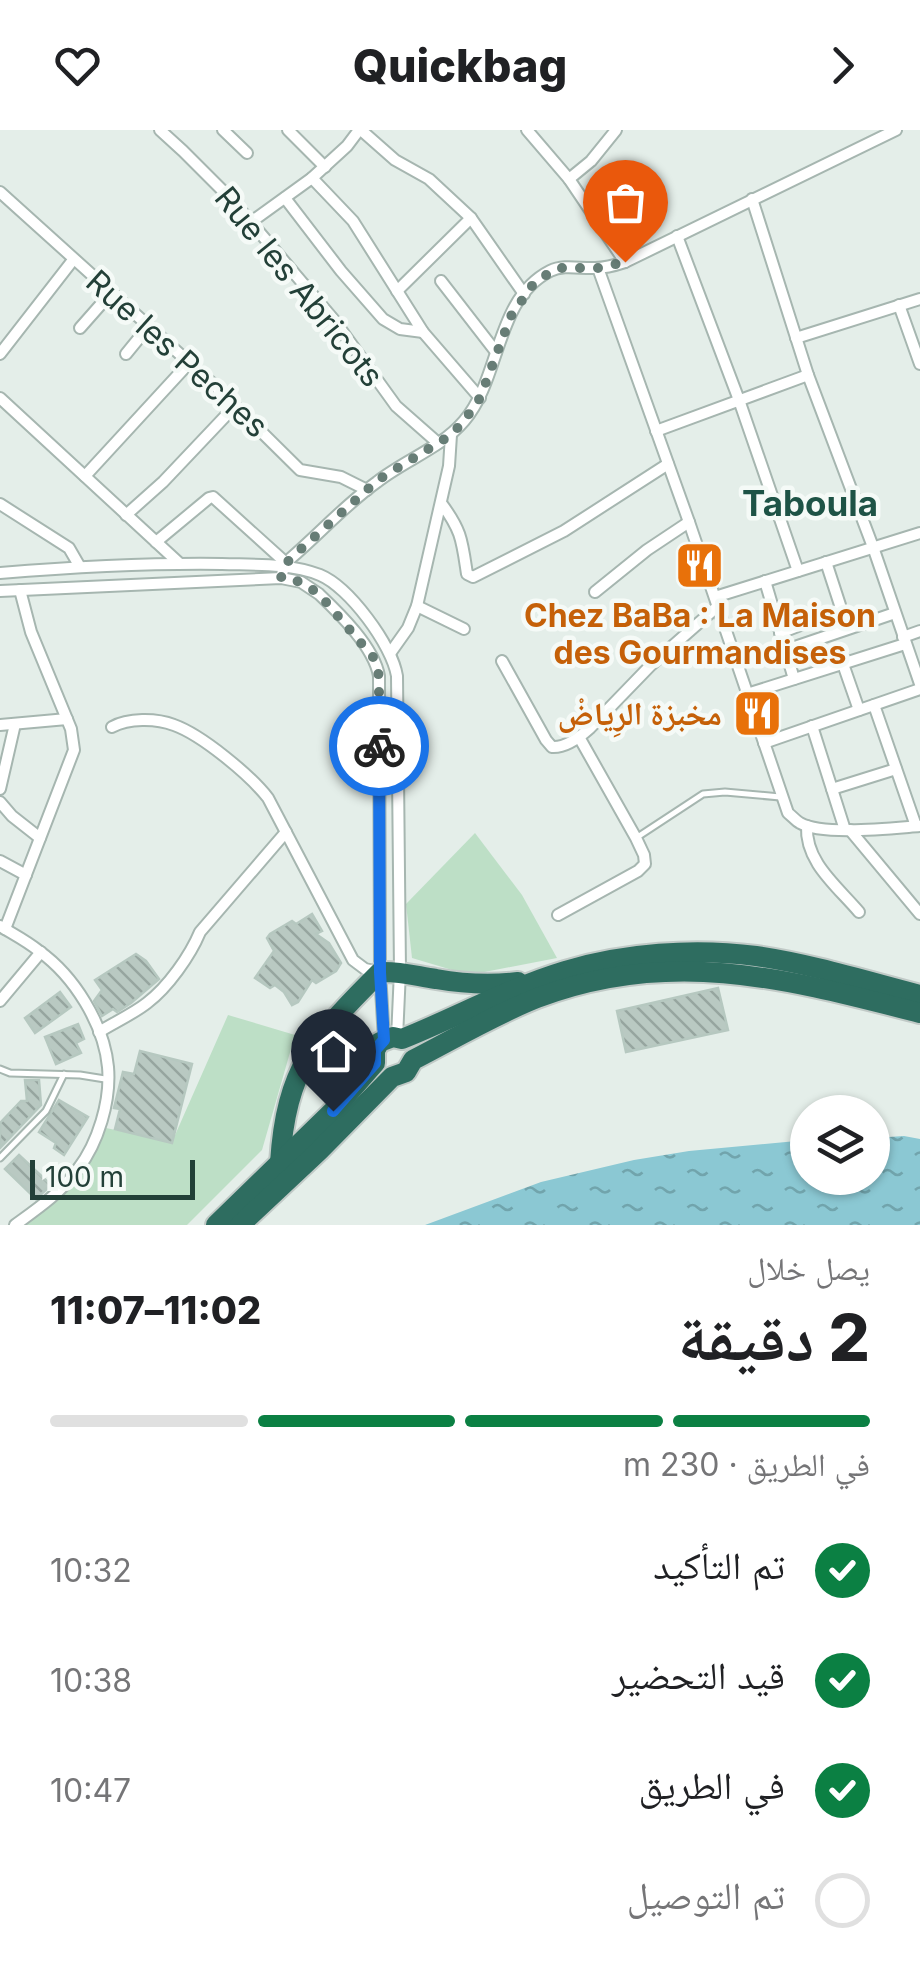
<!DOCTYPE html>
<html lang="ar">
<meta charset="utf-8">
<style>
:root{--surface:#fff;--page:#f6f6f6;--text:#202124;--muted:#757577;--line:#e0e0e0;--accent:#0b8043}
body{margin:0;font-family:Inter,"Noto Naskh Arabic",sans-serif;background:var(--page);color:var(--text);direction:rtl;height:100vh;display:flex;flex-direction:column;font-size:38px;white-space:nowrap}
*{box-sizing:border-box;margin:0}
p{font-size:32px;color:var(--muted)}
.icon{flex:none;width:55px;height:55px;fill:none;stroke:currentColor;stroke-width:2;stroke-linecap:round;stroke-linejoin:round}
.map{position:relative;height:1095px;overflow:hidden;direction:ltr}
.side{display:flex;flex-direction:column;background:var(--surface);flex:1}
.side>*{flex:none}
.controls{position:absolute;left:790px;top:965px;display:grid;gap:20px}
.controls a{display:grid;place-items:center;width:100px;height:100px;border-radius:50%;background:var(--surface);box-shadow:0 2px 8px #0004;font-size:50px}
.scale{position:absolute;left:30px;bottom:25px;width:165px;box-sizing:border-box;padding-left:10px;border:5px solid #234038;border-top:0;font-size:28px;line-height:35px;white-space:nowrap;color:#234038;-webkit-text-stroke:8px #f5faf7;paint-order:stroke}
.pin{position:absolute;display:grid;place-items:center;width:85px;height:85px;color:#fff;margin:-102px -42px;border-radius:50% 50% 50% 0;rotate:-45deg;box-shadow:0 0 10px #0007}
.pin .icon{rotate:45deg}
.courier{position:absolute;display:grid;place-items:center;width:100px;height:100px;margin:-50px;border:8px solid #1a73e8;border-radius:50%;background:#fff;color:#222;box-shadow:0 2px 12px #0007}
.headline em{font-style:normal;font-weight:800}
.headline div{display:flex;flex-direction:column-reverse}
.headline{display:flex;align-items:center;justify-content:space-between;height:170px;padding:0 50px}
h1{font-size:65px;font-weight:800;line-height:75px}
.bar{display:grid;grid-template-columns:repeat(4,1fr);gap:15px 10px;align-content:center;height:120px;padding:0 50px}
.bar i{height:12px;border-radius:8px;background:var(--line)}
.bar .selected{background:var(--accent)}
.bar p{grid-column:span 4}
ol{padding:0 50px;list-style:none}
li{display:flex;align-items:center;gap:30px;height:110px}
li p{margin-inline-start:auto}
li .icon{padding:10px;border-radius:50%;background:var(--accent);color:#fff;stroke-width:4}
li:last-child{color:var(--muted)}
li i{width:55px;height:55px;border:5px solid var(--line);border-radius:50%}
header{display:flex;justify-content:space-between;align-items:center;height:130px;padding:0 50px;background:var(--surface);font-size:45px;font-weight:800}
.map>svg:first-child{display:block}
.green{fill:#bddfc6}
.water{fill:url(#water-ripples)}
.building{fill:url(#building-back-hatch);stroke:#b6c8c0;stroke-width:2.5}
.lines{fill:none;stroke-linecap:round;stroke-linejoin:round}
.lane-casing{stroke:#a6b6b0;stroke-width:9}
.street-casing{stroke:#a6b6b0;stroke-width:14}
.highway-casing{stroke:#c1cac7;stroke-width:24}
.lane{stroke:#fff;stroke-width:5}
.street{stroke:#fff;stroke-width:10}
.highway{stroke:#2e6d60;stroke-width:20}
.done{stroke:#677d76;stroke-width:10;stroke-dasharray:0 18}
.route{stroke:#1a73e8;stroke-width:12}
.labels{text-anchor:middle;stroke-width:9;stroke-linejoin:round;paint-order:stroke}
.street-label{font-size:32px;fill:#234038;stroke:#f5faf7}
.food-label{font-size:32px;font-weight:bold;fill:#c56008;stroke:#f5faf7}
.neighbourhood-label{font-size:35px;font-weight:bold;fill:#1e5346;stroke:#f5faf7}
</style>
<header><svg class="icon" aria-label="forward" viewBox="0 0 24 24"><path d="M9 5l7 7-7 7"/></svg>Quickbag<svg class="icon" aria-label="heart" viewBox="0 0 24 24"><path d="M12 20l-8-8c-3-5 5-10 8-4 3-6 11-1 8 4z"/></svg></header>
<div class="map">
<svg width="920" height="1095" viewBox="0 0 920 1095">
<defs>
<pattern id="water-ripples" width="26" height="14" patternUnits="userSpaceOnUse" patternTransform="scale(2.5)"><rect width="26" height="14" fill="#8bc8d3"/><path d="M2 4q2-2 4 0t4 0M15 11q2-2 4 0t4 0" fill="none" stroke="#71a4ac"/></pattern>
<pattern id="building-back-hatch" width="6" height="6" patternUnits="userSpaceOnUse" patternTransform="scale(2.5)"><rect width="6" height="6" fill="#b9c9c2"/><path d="M-1 5l2 2M0 0l6 6M5-1l2 2" fill="none" stroke="#96a59f"/></pattern>
</defs>
<rect width="100%" height="100%" fill="#e4eee9"/>
<g class="green">
<polygon points="475,703 522,765 557,828 469,845 412,828 406,774"/>
<polygon points="228,885 295,905 262,1020 187,1095 16,1095 106,998 172,1012"/>
</g>
<polygon class="water" points="904,1006 920,1009 920,1095 425,1095 541,1052 634,1030 689,1021 807,1010 808,1048 872,1048 873,1008"/>
<g class="building">
<polygon points="312,784 322,801 316,804 329,813 341,833 336,841 316,853 312,850 298,872 292,875 284,862 275,855 270,858 255,848 274,821 267,808 270,804 292,791 296,794"/>
<polygon points="136,824 146,831 159,849 131,873 117,882 113,879 102,886 94,871 102,860 95,850"/>
<polygon points="718,858 728,900 626,922 617,881"/>
<polygon points="60,862 71,877 35,903 25,888"/>
<polygon points="78,894 84,909 76,913 81,923 56,934 45,907"/>
<polygon points="140,921 192,934 172,1013 115,999 120,979 114,978 123,942 134,944"/>
<polygon points="25,950 39,950 41,975 0,1018 0,993 21,971 27,971"/>
<polygon points="59,970 88,987 64,1025 54,1018 56,1013 39,1002"/>
<polygon points="19,1025 51,1055 36,1069 5,1039"/>
</g>
<g class="lines">
<defs>
<g id="lane">
<polyline points="636,708 703,664 725,662 780,667"/>
<polyline points="0,939 10,943 80,945 105,949"/>
<polyline points="0,1028 46,981 64,944"/>
</g>
<g id="street">
<polyline points="160,0 183,21 232,70 334,190 396,276 438,313"/>
<polyline points="223,0 247,23"/>
<polyline points="288,0 325,37"/>
<polyline points="361,0 395,30 429,49 471,88 524,164"/>
<polyline points="527,0 569,49 625,132"/>
<polyline points="312,48 347,16 359,0"/>
<polyline points="569,49 591,31 616,0"/>
<polyline points="0,62 214,255 300,340 341,347 367,360"/>
<polyline points="285,68 341,141 383,189 400,199 423,202"/>
<polyline points="752,69 808,245 873,417 920,554"/>
<polyline points="251,92 312,48 353,91 423,202 480,268"/>
<polyline points="677,106 739,270 798,441"/>
<path d="M598,138L689,392L788,683C792,686 796,691 800,693C822,706 893,698 920,696"/>
<polyline points="441,151 496,222"/>
<polyline points="397,161 471,88"/>
<polyline points="899,175 920,234"/>
<polyline points="80,198 110,164"/>
<polyline points="796,208 920,169"/>
<polyline points="0,224 73,130"/>
<polyline points="126,224 148,197"/>
<polyline points="0,268 179,433"/>
<polyline points="656,301 808,245"/>
<polyline points="85,346 189,233"/>
<path d="M441,373C462,401 462,411 467,444L473,447L564,401L668,334"/>
<polyline points="0,374 69,418 80,437"/>
<polyline points="126,385 163,352 235,276"/>
<polyline points="156,412 209,368 213,367 286,433"/>
<path d="M0,443C74,437 148,433 222,434C254,435 290,433 320,445C349,457 392,515 397,546L400,841L397,908"/>
<path d="M281,448L284,437L291,428C320,403 346,374 377,352C405,330 441,318 464,291C501,248 495,169 550,141C564,134 581,139 595,138C606,138 616,135 625,132L896,0"/>
<polyline points="765,451 794,549"/>
<path d="M0,461L281,448L301,452L319,464C340,484 374,517 379,546L380,842L384,910"/>
<polyline points="595,462 647,420 689,392"/>
<polyline points="715,467 920,403"/>
<polyline points="417,476 464,499"/>
<polyline points="780,503 839,480 840,475 826,432"/>
<polyline points="903,507 920,501"/>
<polyline points="786,520 895,483"/>
<polyline points="391,522 408,498 417,476 449,336 451,305"/>
<path d="M502,531L546,610L552,617C565,618 580,607 590,598L651,535L718,476"/>
<polyline points="843,534 859,580"/>
<polyline points="747,564 905,514"/>
<polyline points="874,575 916,696"/>
<polyline points="0,595 67,589"/>
<polyline points="812,596 845,700"/>
<path d="M112,597C128,588 156,588 174,595C202,605 250,645 268,668L353,830L365,839L379,842"/>
<polyline points="764,613 920,559"/>
<polyline points="0,659 15,594"/>
<polyline points="832,659 896,639"/>
<polyline points="0,672 12,686 40,708"/>
<path d="M807,696C805,732 837,756 859,782"/>
<polyline points="850,700 920,784"/>
<polyline points="0,731 26,745"/>
<polyline points="558,785 638,741 645,734 644,725 636,708 579,607"/>
<path d="M0,796C13,804 27,811 39,821C74,846 104,894 108,937C111,971 98,1013 78,1039C62,1062 37,1079 15,1095"/>
<polyline points="5,799 74,620 71,599 31,502 20,460"/>
<polyline points="0,871 41,822"/>
<path d="M99,902C115,892 133,884 147,873C168,857 190,826 200,802L286,702"/>
</g>
<g id="highway">
<path d="M280,1033C286,938 315,907 380,842C400,841 416,846 436,849C464,854 491,855 518,852"/>
<path d="M216,1095L333,981L375,933V920L380,912L393,907L402,909C457,887 509,858 565,841C624,823 694,818 756,826C811,834 866,851 920,865"/>
<path d="M240,1095L319,1021L392,947L406,942L413,930C454,909 494,885 537,868C671,817 787,849 920,883"/>
</g>
</defs>
<use href="#lane" class="lane-casing"/>
<use href="#street" class="street-casing"/>
<use href="#highway" class="highway-casing"/>
<use href="#lane" class="lane"/>
<use href="#street" class="street"/>
<use href="#highway" class="highway"/>
</g>
<g class="lines">
<polyline class="done" points="379,616 379,546 373,527 319,464 301,452 281,448 284,436 291,428 378,350 451,305 464,291 480,268 511,186 534,153 557,138 598,138 625,132"/>
<polyline class="route" points="333,981 375,933 375,920 384,910 380,842 379,616"/>
</g>
<defs>
<symbol id="restaurant-square" viewBox="-11 -11 22 22"><rect x="-9" y="-9" width="18" height="18" rx="4" fill="#e8710a" stroke="#f5faf7"/><path d="M-5-6h1v4h1v-4h1v4h1v-4h1v5L-1.5 .5V6h-2V.5L-5-1ZM5-6V6H3V1.5H1.5Q1.5-4 5-6Z" fill="#fff"/></symbol>
</defs>
<g fill-rule="evenodd">
<use href="#restaurant-square" x="672" y="408" width="55" height="55"/>
<use href="#restaurant-square" x="730" y="556" width="55" height="55"/>
</g>
<g class="labels">
<g class="street-label">
<text transform="translate(299 157) rotate(51)" y="11">Rue les Abricots</text>
<text transform="translate(177 224) rotate(42)" y="11">Rue les Peches</text>
</g>
<g class="food-label">
<text x="700" y="497">Chez BaBa : La Maison<tspan x="700" dy="37">des Gourmandises</tspan></text>
<text x="722" y="595" text-anchor="end">مخبزة الرِياضْ</text>
</g>
<g class="neighbourhood-label">
<text x="810" y="386">Taboula</text>
</g>
</g>
</svg>
<div class="controls">
<a><svg class="icon" aria-label="layers" viewBox="0 0 24 24"><path d="M12 4l9 5-9 5-9-5zM3 14l9 5 9-5"/></svg></a>
</div>
<div class="scale">100 m</div>
<div class="pin" style="left:625px;top:132px;background:#ea580c"><svg class="icon" aria-label="bag" viewBox="0 0 24 24"><path d="M5 8h14l-1 12H6zM9 8a3 3 0 0 1 6 0"/></svg></div>
<div class="pin" style="left:333px;top:981px;background:#1f2937"><svg class="icon" aria-label="home" viewBox="0 0 24 24"><path d="M3 11l9-7 9 7M6 9v11h12V9"/></svg></div>
<div class="courier" style="left:379px;top:616px"><svg class="icon" aria-label="bike" viewBox="0 0 24 24"><circle cx="6" cy="16" r="4"/><circle cx="18" cy="16" r="4"/><path d="M6 16l4-8h5l3 8M10 8l3 8H6M13 5h3"/></svg></div>
</div>
<section class="side">
<div class="headline"><div><h1>2 دقيقة</h1><p>يصل خلال</p></div><em>11:02–11:07</em></div>
<div class="bar"><i class="selected"></i><i class="selected"></i><i class="selected"></i><i></i><p>في الطريق · 230 m</p></div>
<ol>
<li><svg class="icon" aria-label="check" viewBox="0 0 24 24"><path d="M5 12l5 5 9-10"/></svg>تم التأكيد<p>10:32</p></li>
<li><svg class="icon" aria-label="check" viewBox="0 0 24 24"><path d="M5 12l5 5 9-10"/></svg>قيد التحضير<p>10:38</p></li>
<li><svg class="icon" aria-label="check" viewBox="0 0 24 24"><path d="M5 12l5 5 9-10"/></svg>في الطريق<p>10:47</p></li>
<li><i></i>تم التوصيل</li>
</ol>
</section>
